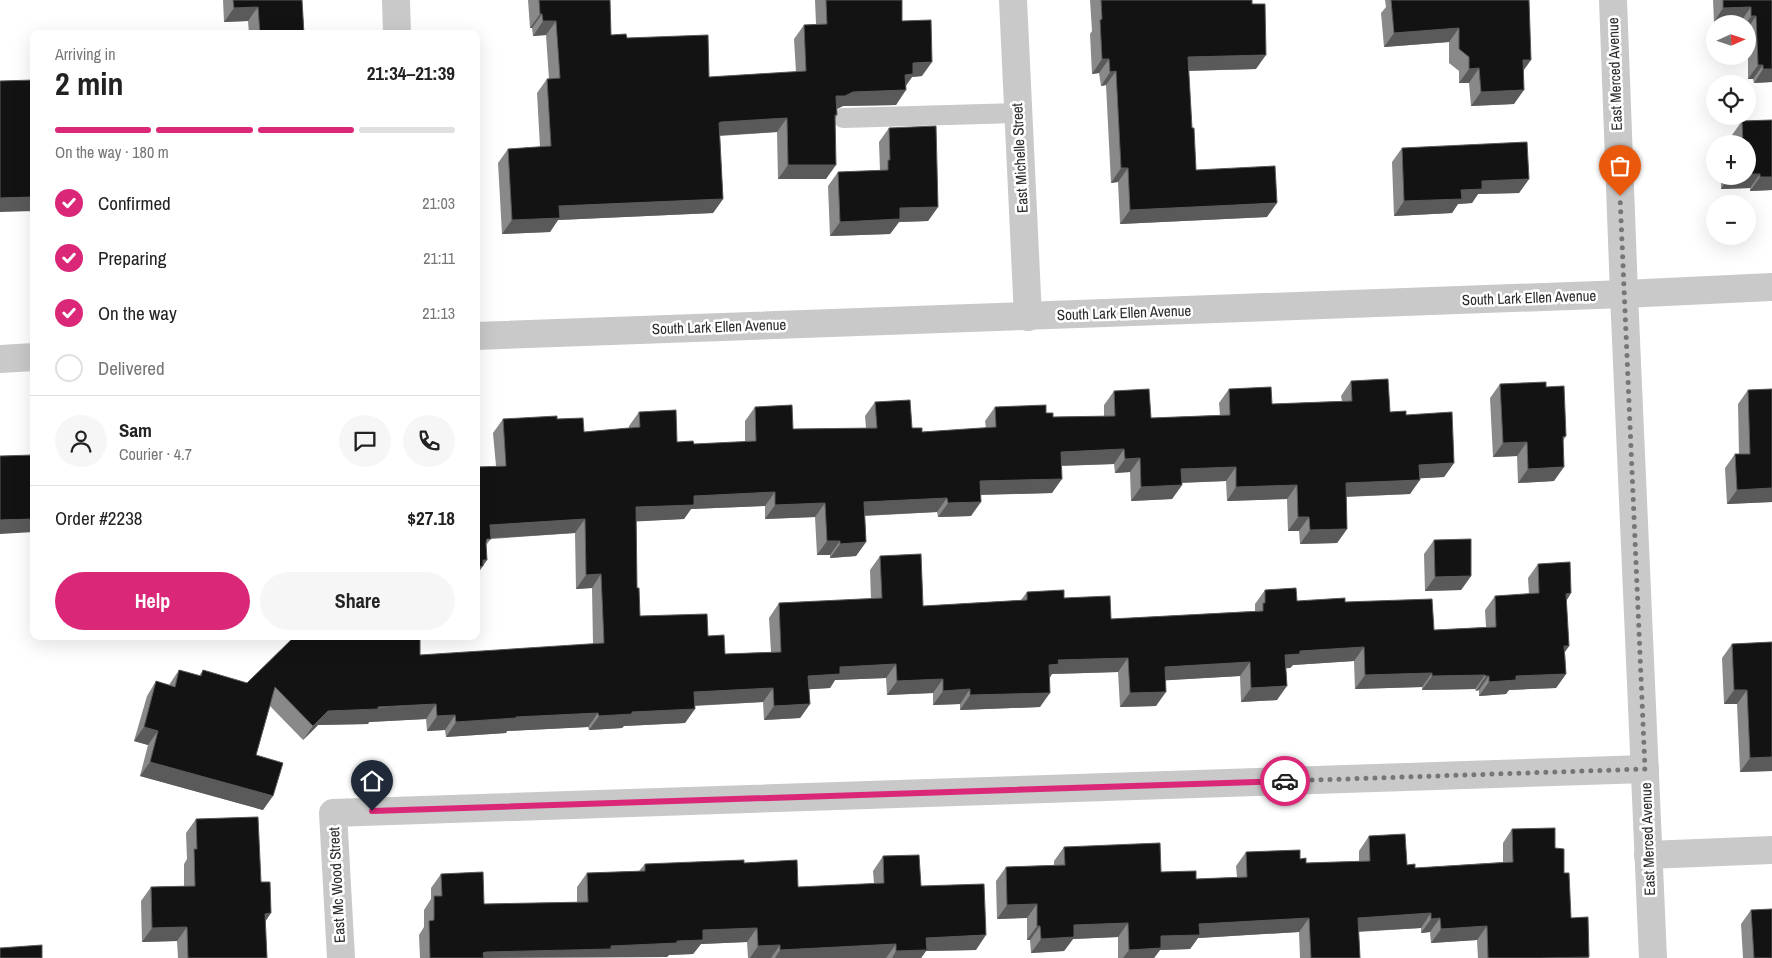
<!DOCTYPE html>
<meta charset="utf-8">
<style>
:root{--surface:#fff;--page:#f6f6f6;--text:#222;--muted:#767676;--line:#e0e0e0;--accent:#db2777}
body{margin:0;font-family:"Archivo Narrow",sans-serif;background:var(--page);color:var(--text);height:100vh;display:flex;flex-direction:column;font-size:19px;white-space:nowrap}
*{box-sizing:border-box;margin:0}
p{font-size:16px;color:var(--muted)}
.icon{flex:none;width:28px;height:28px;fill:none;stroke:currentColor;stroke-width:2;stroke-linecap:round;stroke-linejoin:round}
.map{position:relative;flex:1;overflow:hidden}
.panel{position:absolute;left:30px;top:30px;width:450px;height:610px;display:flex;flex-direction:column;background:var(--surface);border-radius:10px;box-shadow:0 5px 20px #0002}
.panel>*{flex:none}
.needle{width:32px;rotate:87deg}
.fabs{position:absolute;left:1706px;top:15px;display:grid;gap:10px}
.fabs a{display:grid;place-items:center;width:50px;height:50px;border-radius:50%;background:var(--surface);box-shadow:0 5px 20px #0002;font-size:25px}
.pin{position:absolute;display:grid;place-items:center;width:42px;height:42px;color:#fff;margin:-51px -21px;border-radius:50% 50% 50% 0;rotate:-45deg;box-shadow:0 0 5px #0007}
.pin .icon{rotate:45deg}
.courier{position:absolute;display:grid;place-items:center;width:50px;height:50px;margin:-25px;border:4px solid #db2777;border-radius:50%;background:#fff;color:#222;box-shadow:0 1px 6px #0007}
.head em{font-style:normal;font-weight:700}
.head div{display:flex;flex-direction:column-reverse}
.head{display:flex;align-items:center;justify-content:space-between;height:85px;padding:0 25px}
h1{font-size:32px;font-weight:700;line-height:38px}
.bar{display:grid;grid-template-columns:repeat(4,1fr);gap:8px 5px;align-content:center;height:60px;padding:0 25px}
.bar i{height:6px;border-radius:4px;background:var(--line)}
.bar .current{background:var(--accent)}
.bar p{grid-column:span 4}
.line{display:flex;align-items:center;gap:12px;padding:0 25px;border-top:1px solid var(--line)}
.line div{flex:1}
.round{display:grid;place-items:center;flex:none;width:52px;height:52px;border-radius:26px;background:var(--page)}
ol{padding:0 25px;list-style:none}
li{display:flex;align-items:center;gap:15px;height:55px}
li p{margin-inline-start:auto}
li .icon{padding:5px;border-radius:50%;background:var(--accent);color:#fff;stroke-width:4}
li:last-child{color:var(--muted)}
li i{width:28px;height:28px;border:2px solid var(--line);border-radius:50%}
.cta{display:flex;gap:10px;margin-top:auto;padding:10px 25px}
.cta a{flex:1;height:58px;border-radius:30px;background:var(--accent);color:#fff;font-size:20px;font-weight:700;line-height:58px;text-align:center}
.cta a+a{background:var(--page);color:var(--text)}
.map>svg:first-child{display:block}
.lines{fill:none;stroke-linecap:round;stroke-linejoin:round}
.service{stroke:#c9c9c9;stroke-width:20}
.minor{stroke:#c9c9c9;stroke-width:28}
.tertiary{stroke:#c9c9c9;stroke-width:28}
.wall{fill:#898989}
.shaded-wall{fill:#5a5a5a}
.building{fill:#131313;stroke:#5a5a5a}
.done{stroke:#767676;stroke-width:5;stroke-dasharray:0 9}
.route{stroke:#db2777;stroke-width:6}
.labels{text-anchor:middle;stroke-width:5;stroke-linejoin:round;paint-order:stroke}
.street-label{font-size:15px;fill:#2c2c2c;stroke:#fff}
</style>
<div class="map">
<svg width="1772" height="958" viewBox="0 0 1772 958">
<rect width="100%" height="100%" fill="#fff"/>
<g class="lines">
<polyline class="service" points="843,118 1018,113"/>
<g class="minor">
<polyline points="396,0 397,34"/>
<polyline points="1013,0 1028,317"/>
<polyline points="1648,855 1772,850"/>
<polyline points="341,958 333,813 1645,769"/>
</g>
<g class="tertiary">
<polyline points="1613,0 1624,294 1653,958"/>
<polyline points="476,336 1624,294 1772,287"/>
<polyline points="0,359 34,357"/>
</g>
</g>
<g class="wall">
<polygon points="223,0 302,0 304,34 249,34 248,21 224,22"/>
<polygon points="528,0 610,0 611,35 627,38 709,77 796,72 794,39 804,25 816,24 815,0 902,0 902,21 922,76 912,77 906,86 896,105 843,106 837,109 837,115 835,119 826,179 778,179 777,132 720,136 723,199 713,213 558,220 550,232 502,234 498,163 508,149 540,147 537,93 547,79 549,79 546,35 533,36 532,28 530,28"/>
<polygon points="1090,0 1252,0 1256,69 1188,71 1192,128 1196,170 1267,217 1120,224 1118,182 1111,183 1106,85 1101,86 1099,73 1092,74 1090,34 1092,31"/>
<polygon points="1385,0 1529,0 1523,71 1514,104 1471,106 1469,83 1459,83 1459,71 1449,63 1449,42 1384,47 1381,13 1386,7"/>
<polygon points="1713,0 1772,0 1772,82 1754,83 1753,79 1748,79 1748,24 1741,24 1741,21 1714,22"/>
<polygon points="1772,120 1772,190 1750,191 1750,188 1721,189 1721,176 1748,176 1748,144 1733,144 1732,135 1742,121"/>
<polygon points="889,128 938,207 928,221 899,222 890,234 830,236 828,186 838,172 880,171 879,142"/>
<polygon points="1402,148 1529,179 1519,193 1478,194 1472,203 1458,204 1452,213 1394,216 1392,162"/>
<polygon points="1351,381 1390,412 1406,415 1454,463 1444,477 1419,478 1410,494 1346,497 1347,529 1337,543 1300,544 1299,531 1288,531 1287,499 1227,501 1226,481 1182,483 1182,485 1172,499 1131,501 1130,472 1115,473 1114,464 1061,466 1052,493 981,495 971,516 938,517 937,512 865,516 866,542 856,556 830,558 830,555 817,555 815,517 765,519 765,506 691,509 684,519 636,521 637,588 640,616 708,636 725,654 771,652 769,618 779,603 871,599 870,570 880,556 923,606 1021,600 1027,592 1064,598 1111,619 1255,611 1255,604 1265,590 1297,601 1345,602 1434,630 1486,627 1485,610 1495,596 1529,594 1528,578 1538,564 1571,593 1566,601 1569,646 1565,652 1566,674 1556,688 1509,690 1506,694 1479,696 1479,690 1476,691 1475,689 1422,690 1422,687 1355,689 1354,661 1293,665 1290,668 1286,668 1277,700 1241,702 1240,676 1166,680 1156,706 1120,707 1118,672 1052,674 1049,678 1040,707 960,710 960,704 933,705 933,693 887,695 886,678 835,680 830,688 809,689 810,704 800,718 764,720 763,702 695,706 685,723 624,726 622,728 589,730 588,727 507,731 506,733 446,737 445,730 427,731 426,719 369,722 368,724 318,725 303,740 270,706 256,755 263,810 140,776 148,745 134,741 147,696 156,681 169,685 179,670 199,676 203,670 247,683 420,655 593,644 592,588 576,589 575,533 491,539 486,545 483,566 496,466 493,433 503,419 557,419 584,432 629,428 629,426 639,412 677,442 694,444 745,442 745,421 755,407 793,429 866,428 865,416 875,402 912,428 922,432 986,428 985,421 995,407 1046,413 1053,417 1104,416 1104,405 1114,391 1151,418 1220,415 1219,403 1229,389 1272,404 1342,401 1341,396"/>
<polygon points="1500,384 1546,387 1566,436 1563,441 1554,481 1518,483 1517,456 1493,457 1490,398"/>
<polygon points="1772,389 1772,502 1727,504 1725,468 1735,454 1739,454 1738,404 1748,390"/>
<polygon points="1434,540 1471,576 1461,590 1425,591 1424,554"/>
<polygon points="1772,642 1772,771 1740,772 1737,704 1724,704 1722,658 1732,644"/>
<polygon points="196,819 261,882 265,922 267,958 178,958 177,941 142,942 141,901 151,887 184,886 184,864 187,859 186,833"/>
<polygon points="1512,829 1555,848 1564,873 1571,918 1588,958 1478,958 1477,940 1431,943 1430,932 1421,933 1421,928 1358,932 1360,958 1300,958 1299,932 1198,938 1190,949 1160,950 1154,958 1118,958 1118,937 1073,939 1064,951 1031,953 1030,940 1027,940 1027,918 997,919 996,881 1006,867 1054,865 1054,861 1064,847 1161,872 1196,879 1237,877 1236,866 1246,852 1300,859 1306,863 1359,861 1359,851 1369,836 1407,865 1415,868 1503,862 1503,843"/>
<polygon points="883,856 921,886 976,950 926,951 921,958 748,958 747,942 701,944 693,954 669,955 667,957 420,958 419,935 424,927 424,910 431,899 431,888 441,874 484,904 577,902 577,887 587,873 639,871 645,864 744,863 798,887 874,884 873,871"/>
<polygon points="1751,910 1772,958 1743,958 1741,924"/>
</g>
<g class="shaded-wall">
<polygon points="258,7 248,21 224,22 234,8"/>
<polygon points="1751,7 1741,21 1714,22 1723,8"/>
<polygon points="540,14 542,14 532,28 530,28"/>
<polygon points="1751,16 1756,16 1748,28 1748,24 1746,24"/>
<polygon points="543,21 556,21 546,35 533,36"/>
<polygon points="1459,28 1449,42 1384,47 1394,33"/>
<polygon points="1266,55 1256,69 1178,71 1188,57"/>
<polygon points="1102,59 1109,59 1099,73 1092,74"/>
<polygon points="1523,60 1531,60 1521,74"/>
<polygon points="932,62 922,76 912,77 903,89 895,89 913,63"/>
<polygon points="1758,65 1763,65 1753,79 1748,79"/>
<polygon points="1479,68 1469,83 1459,83 1469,69"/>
<polygon points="1763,69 1772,69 1772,82 1754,83"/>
<polygon points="1116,71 1106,85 1101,86 1110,72"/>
<polygon points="906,90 896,105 843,106 835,110 836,96 853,92"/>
<polygon points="1524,90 1514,104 1471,106 1481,92"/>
<polygon points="787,118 777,132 711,136 719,123 721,122"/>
<polygon points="788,165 836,165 826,179 778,179"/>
<polygon points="1121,168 1128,168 1118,182 1111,183"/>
<polygon points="1748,174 1760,174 1750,188 1721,189 1730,176 1748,176"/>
<polygon points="1760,177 1772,177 1772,190 1750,191"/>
<polygon points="1529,179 1519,193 1478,194 1472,203 1458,204 1452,213 1394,216 1404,201 1461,190 1482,181"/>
<polygon points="34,197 34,211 0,212 0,198"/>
<polygon points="723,199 713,213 558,220 550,232 502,234 512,220 559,206"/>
<polygon points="1277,203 1267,217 1120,224 1130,210"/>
<polygon points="938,207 928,221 899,222 890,234 830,236 840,222 900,208"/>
<polygon points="1527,442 1517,456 1493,457 1503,443"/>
<polygon points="1124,449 1114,464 1051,466 1061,452"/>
<polygon points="1140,458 1130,472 1115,473 1125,459"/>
<polygon points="1454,463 1444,477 1409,479 1419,465"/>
<polygon points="1236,467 1226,481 1172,483 1181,469"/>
<polygon points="1564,467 1554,481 1518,483 1528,469"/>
<polygon points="1062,479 1052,493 970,495 980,481"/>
<polygon points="1420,480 1410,494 1336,497 1346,483"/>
<polygon points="1182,485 1172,499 1131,501 1141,487"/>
<polygon points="1297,485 1287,499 1227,501 1236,487"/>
<polygon points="1772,488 1772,502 1727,504 1737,490"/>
<polygon points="775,492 765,506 691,509 684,519 626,522 636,507 694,496"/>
<polygon points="947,498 937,512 854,516 864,502"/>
<polygon points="981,502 971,516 938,517 948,503"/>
<polygon points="825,503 815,517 765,519 775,505"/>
<polygon points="1298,517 1309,517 1299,531 1288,531"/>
<polygon points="34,519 34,532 0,534 0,520"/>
<polygon points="585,519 575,533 480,539 490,525"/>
<polygon points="1347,529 1337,543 1300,544 1310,530"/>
<polygon points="827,541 840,541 830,555 817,555"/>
<polygon points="866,542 856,556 830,558 840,544"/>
<polygon points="483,560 487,560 476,576 476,567"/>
<polygon points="601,574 592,588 576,589 586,575"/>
<polygon points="1471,576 1461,590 1425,591 1435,577"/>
<polygon points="1571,593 1562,608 1566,594"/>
<polygon points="1564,646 1569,646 1559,660"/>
<polygon points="1364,647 1354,661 1293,665 1290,668 1275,669 1285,655 1300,651"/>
<polygon points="1128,658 1118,672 1052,674 1049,679 1049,665 1058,660"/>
<polygon points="1250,662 1240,676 1155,681 1165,667"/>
<polygon points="896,664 886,678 835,680 830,688 798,690 808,676 840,667"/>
<polygon points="1432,673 1422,687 1355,689 1365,675"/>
<polygon points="1566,674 1556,688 1509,690 1506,694 1479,696 1489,682 1516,676"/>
<polygon points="1485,675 1475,689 1422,690 1432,676"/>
<polygon points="1486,676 1489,676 1479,690 1476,691"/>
<polygon points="943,679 933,693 887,695 897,681"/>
<polygon points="1287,686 1277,700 1241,702 1251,688"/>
<polygon points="773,688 763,702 684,706 694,692"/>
<polygon points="970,689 960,704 933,705 943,691"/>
<polygon points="1734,690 1747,690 1737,704 1724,704"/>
<polygon points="1166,692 1156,706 1120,707 1130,693"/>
<polygon points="1050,693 1040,707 960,710 970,695"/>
<polygon points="436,704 426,719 369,722 368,724 318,725 303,740 313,726 328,711"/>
<polygon points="810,704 800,718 764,720 774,706"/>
<polygon points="695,709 685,723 624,726 622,728 589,730 599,716 632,712"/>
<polygon points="598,713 588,727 507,731 506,733 446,737 456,722 516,717"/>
<polygon points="455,715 445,730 427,731 437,716"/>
<polygon points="144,727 158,731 148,745 134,741"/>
<polygon points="1772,757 1772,771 1740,772 1750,758"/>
<polygon points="150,762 273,796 263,810 140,776"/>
<polygon points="1037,904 1027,918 997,919 1007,905"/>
<polygon points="271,913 261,928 265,914"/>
<polygon points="1431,913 1421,928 1348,932 1358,918"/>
<polygon points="1309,918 1299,932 1198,938 1190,949 1160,950 1154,958 1123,958 1129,950 1161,936 1199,924"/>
<polygon points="1440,918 1430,932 1421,933 1431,919"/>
<polygon points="1128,923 1118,937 1073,939 1064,951 1031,953 1041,939 1074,925"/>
<polygon points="1037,926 1040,926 1030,940 1027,940"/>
<polygon points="1487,926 1477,940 1431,943 1441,929"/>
<polygon points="187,927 177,941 142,942 152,928"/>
<polygon points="757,928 747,942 701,944 693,954 669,955 667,957 480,958 483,953 486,952 611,946 677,941 703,930"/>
<polygon points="986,935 976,950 926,951 921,958 892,958 896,951 926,938"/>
<polygon points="896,944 886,958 775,958 780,950"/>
<polygon points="780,945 771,958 750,958 758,946"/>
<polygon points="1589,957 1588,958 1541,958"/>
</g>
<g class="building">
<polygon points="233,0 302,0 304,34 260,34 258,7 234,8"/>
<polygon points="539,0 610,0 611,35 626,34 627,38 708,35 709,77 806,71 804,25 827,24 826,0 902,0 902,21 931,20 932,62 913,63 913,74 905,75 906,90 853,92 845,96 836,96 837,115 835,115 836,165 788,165 787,118 721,122 719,123 723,199 559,206 560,218 512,220 508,149 551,146 547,79 560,78 556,21 543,21 542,14 540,14"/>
<polygon points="1101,0 1252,0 1252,4 1265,4 1266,55 1188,57 1192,128 1194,128 1196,170 1275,166 1277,203 1130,210 1128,168 1121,168 1116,71 1110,72 1109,59 1102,59 1100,20 1102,19"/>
<polygon points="1391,0 1529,0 1531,60 1523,60 1524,90 1481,92 1479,68 1469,69 1469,57 1459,49 1459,28 1394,33"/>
<polygon points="1723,0 1772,0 1772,69 1763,69 1763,65 1758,65 1756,16 1751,16 1751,7 1723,8"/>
<polygon points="34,80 34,197 0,198 0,81"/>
<polygon points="1772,120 1772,177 1760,177 1760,174 1748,174 1748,144 1743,144 1742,121"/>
<polygon points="936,126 938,207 900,208 900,219 840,222 838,172 888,170 888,160 890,160 889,128"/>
<polygon points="1527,142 1529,179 1482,181 1482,189 1461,190 1462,199 1404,201 1402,148"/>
<polygon points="1388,379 1390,412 1406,411 1406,415 1452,412 1454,463 1419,465 1420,480 1346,483 1347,529 1310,530 1309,517 1298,517 1297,485 1236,487 1236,467 1181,469 1182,485 1141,487 1140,458 1125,459 1124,449 1061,452 1062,479 980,481 981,502 948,503 947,498 864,502 866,542 840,544 840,541 827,541 825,503 775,505 775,492 694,496 694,505 636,507 637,588 639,588 640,616 707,614 708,636 724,635 725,654 781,652 779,603 882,598 880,556 921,554 923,606 1027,600 1027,592 1064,590 1064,598 1110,596 1111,619 1263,611 1263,603 1265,603 1265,590 1296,588 1297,601 1345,598 1345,602 1432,599 1434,630 1496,627 1495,596 1539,593 1538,564 1570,562 1571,593 1566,594 1569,646 1564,646 1566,674 1516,676 1516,680 1489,682 1489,676 1486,676 1485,675 1432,676 1432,673 1365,675 1364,647 1300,651 1300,654 1285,655 1287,686 1251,688 1250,662 1165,667 1166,692 1130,693 1128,658 1058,660 1059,664 1049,665 1050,693 970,695 970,689 943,691 943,679 897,681 896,664 840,667 840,674 808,676 810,704 774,706 773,688 694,692 695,709 632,712 632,714 599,716 598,713 516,717 516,718 456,722 455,715 437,716 436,704 378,707 378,709 328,711 313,726 275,687 256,755 283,763 273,796 150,762 158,731 144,727 156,681 175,687 179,670 201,676 203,670 247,683 295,636 420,636 420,655 604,643 601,574 586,575 585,519 490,525 491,539 487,539 486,543 487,560 483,560 483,566 476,567 476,467 506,466 503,419 557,416 557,419 583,418 584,432 640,427 639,412 676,410 677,442 693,441 694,444 756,441 755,407 792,405 793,429 877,428 875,402 910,400 912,428 922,428 922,432 996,427 995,407 1046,405 1046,413 1053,413 1053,417 1115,416 1114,391 1149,389 1151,418 1230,415 1229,389 1271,387 1272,404 1352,401 1351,381"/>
<polygon points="1546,382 1546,387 1564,386 1566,436 1563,437 1564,467 1528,469 1527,442 1503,443 1500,384"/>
<polygon points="1772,389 1772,488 1737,490 1735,454 1750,454 1748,390"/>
<polygon points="34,455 34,519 0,520 0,456"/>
<polygon points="1471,539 1471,576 1435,577 1434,540"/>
<polygon points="1772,642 1772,757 1750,758 1747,690 1734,690 1732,644"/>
<polygon points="258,817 261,882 270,882 271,913 265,914 267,958 188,958 187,927 152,928 151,887 195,886 194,849 197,849 196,819"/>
<polygon points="1555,828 1555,848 1564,849 1564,873 1569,873 1571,918 1588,917 1589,957 1541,958 1488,958 1487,926 1441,929 1440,918 1431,919 1431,913 1358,918 1360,958 1311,958 1309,918 1199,924 1200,935 1161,936 1161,948 1129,950 1128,923 1074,925 1074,937 1041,939 1040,926 1037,926 1037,904 1007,905 1006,867 1065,865 1064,847 1160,843 1161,872 1196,871 1196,879 1247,877 1246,852 1300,850 1300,859 1306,858 1306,863 1370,861 1369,836 1405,834 1407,865 1415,864 1415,868 1513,862 1512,829"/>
<polygon points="919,855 921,886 984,884 986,935 926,938 927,950 896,951 896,944 780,950 780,945 758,946 757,928 703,930 703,940 677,941 677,943 611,946 611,949 486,952 483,953 484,958 430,958 429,921 434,920 434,896 442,896 441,874 483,872 484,904 588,902 587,873 645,871 645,864 744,860 744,863 797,860 798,887 884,883 883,856"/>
<polygon points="1772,909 1772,958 1754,958 1751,910"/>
<polygon points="42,945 42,958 0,958 0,948"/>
</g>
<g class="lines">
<polyline class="done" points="1285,781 1645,769 1620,196"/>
<polyline class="route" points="372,811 1285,781"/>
</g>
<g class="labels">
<g class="street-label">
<text transform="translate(1615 74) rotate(-92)" y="5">East Merced Avenue</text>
<text transform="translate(1020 158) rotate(-93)" y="5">East Michelle Street</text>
<text transform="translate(1529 298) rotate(-2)" y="5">South Lark Ellen Avenue</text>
<text transform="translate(1124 313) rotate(-2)" y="5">South Lark Ellen Avenue</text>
<text transform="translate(719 327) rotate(-2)" y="5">South Lark Ellen Avenue</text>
<text transform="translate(1648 839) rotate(-92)" y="5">East Merced Avenue</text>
<text transform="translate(337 885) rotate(-93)" y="5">East Mc Wood Street</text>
</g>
</g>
</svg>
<div class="fabs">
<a><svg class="needle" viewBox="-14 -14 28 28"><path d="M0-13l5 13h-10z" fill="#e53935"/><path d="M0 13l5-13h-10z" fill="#767676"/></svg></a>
<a><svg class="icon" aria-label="locate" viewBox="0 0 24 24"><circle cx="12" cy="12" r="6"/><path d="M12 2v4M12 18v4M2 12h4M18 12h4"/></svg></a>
<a>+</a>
<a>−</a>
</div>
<div class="pin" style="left:1620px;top:196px;background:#ea580c"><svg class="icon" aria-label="bag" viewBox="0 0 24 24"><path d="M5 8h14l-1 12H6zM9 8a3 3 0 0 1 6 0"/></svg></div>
<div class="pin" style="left:372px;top:811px;background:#1f2937"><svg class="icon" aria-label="home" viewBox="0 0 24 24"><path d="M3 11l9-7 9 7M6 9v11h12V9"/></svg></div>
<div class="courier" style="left:1285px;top:781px"><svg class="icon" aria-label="car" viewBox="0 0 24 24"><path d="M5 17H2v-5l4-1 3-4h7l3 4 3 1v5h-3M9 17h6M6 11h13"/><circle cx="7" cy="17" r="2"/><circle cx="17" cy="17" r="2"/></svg></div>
<section class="panel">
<div class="head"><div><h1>2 min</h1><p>Arriving in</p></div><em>21:34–21:39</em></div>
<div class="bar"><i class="current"></i><i class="current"></i><i class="current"></i><i></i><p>On the way · 180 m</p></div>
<ol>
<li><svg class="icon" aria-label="check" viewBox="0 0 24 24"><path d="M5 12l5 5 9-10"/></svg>Confirmed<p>21:03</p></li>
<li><svg class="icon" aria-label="check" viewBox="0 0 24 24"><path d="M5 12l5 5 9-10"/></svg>Preparing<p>21:11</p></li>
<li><svg class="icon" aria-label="check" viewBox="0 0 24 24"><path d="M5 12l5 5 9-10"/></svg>On the way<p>21:13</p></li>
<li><i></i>Delivered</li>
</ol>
<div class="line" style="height:90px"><a class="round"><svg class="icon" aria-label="person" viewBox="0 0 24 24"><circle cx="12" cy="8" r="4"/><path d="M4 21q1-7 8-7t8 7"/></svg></a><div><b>Sam</b><p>Courier · 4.7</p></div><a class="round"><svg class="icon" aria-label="chat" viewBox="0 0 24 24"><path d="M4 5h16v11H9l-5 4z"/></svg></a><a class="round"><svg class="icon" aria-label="phone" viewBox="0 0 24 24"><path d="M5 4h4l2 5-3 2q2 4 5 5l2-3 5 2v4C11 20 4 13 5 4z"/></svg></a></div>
<div class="line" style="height:65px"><div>Order #2238</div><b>$27.18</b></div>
<div class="cta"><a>Help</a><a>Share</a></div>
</section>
</div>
